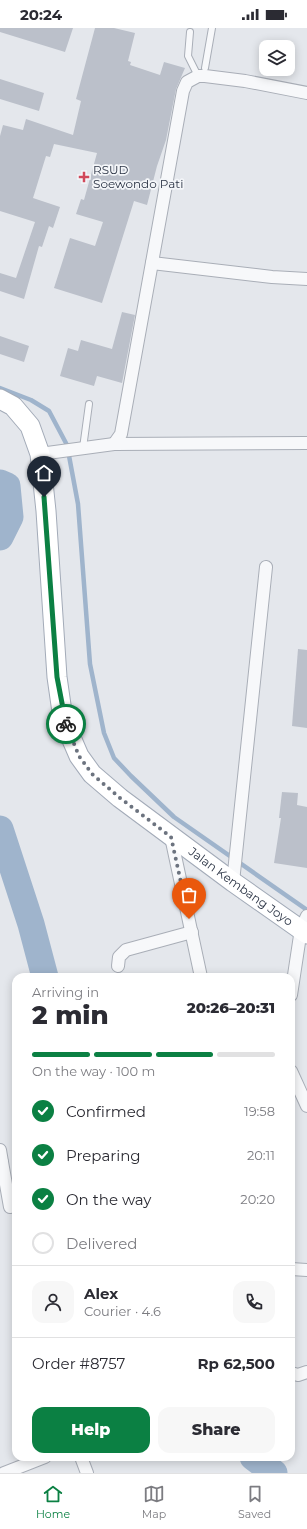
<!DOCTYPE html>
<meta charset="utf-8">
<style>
:root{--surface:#fff;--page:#f7f7f7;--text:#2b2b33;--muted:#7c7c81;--line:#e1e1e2;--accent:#0b8043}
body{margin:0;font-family:Montserrat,sans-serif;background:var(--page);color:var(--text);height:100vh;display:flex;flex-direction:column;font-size:15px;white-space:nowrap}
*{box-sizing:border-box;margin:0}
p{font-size:13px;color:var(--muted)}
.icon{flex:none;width:22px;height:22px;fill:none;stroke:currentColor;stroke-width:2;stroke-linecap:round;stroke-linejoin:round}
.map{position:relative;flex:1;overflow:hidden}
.details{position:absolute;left:12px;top:945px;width:283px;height:488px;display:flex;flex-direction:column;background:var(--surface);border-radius:12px;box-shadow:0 2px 10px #0003}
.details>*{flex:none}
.tools{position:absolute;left:259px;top:12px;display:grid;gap:8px}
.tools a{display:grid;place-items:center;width:36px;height:36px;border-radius:8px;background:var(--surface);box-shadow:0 2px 10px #0003;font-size:20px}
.pin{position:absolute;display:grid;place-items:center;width:34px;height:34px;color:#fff;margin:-41px -17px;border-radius:50% 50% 50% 0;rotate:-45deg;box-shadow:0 0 4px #0007}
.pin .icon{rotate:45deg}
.courier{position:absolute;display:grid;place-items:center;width:40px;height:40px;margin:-20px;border:3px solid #0b8043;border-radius:50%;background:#fff;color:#222;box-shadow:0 1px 5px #0007}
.headline em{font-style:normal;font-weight:800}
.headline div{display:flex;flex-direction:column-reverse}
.headline{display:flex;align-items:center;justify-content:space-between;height:68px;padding:0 20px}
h1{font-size:26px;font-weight:800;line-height:30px}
.bar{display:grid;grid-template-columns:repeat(4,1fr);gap:6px 4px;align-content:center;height:48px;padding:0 20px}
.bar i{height:5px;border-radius:3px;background:var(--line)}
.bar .on{background:var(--accent)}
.bar p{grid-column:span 4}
.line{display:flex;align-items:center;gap:10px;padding:0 20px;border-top:1px solid var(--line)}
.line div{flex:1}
.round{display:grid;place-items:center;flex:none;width:42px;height:42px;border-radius:12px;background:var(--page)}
ol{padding:0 20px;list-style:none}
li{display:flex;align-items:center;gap:12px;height:44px}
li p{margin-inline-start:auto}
li .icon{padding:4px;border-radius:50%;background:var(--accent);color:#fff;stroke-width:4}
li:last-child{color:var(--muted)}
li i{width:22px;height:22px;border:2px solid var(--line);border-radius:50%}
.primary-button{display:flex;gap:8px;margin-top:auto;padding:8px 20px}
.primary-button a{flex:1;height:46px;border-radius:12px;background:var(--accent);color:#fff;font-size:16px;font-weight:800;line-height:46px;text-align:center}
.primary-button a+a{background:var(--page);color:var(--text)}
.status{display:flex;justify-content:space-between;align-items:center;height:28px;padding:0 20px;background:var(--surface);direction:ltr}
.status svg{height:11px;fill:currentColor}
.tabs{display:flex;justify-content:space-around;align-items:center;height:56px;border-top:1px solid var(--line);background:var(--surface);font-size:11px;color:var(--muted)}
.tabs a{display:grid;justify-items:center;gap:2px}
.tabs .on{color:var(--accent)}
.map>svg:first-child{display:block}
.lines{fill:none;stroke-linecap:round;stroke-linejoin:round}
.stream{stroke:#9fb4cc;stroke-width:4.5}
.river{stroke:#9fb4cc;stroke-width:27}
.building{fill:#bbc0ca}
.service-casing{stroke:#a9aeb7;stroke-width:8}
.minor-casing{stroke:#a9aeb7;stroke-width:14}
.primary-casing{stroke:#a3abb8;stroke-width:21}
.service{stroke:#f7f8fa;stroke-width:6}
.minor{stroke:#f7f8fa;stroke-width:12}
.primary{stroke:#fff;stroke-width:19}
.done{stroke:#6c737f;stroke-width:4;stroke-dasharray:0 7.2}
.route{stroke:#0b8043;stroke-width:5}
.poi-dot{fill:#d1495b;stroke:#f4f6f9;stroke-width:1.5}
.labels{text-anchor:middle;stroke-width:3.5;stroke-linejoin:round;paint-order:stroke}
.poi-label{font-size:12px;fill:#2b3445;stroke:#f4f6f9;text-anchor:start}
.street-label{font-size:12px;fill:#2b3445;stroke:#f4f6f9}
</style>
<div class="status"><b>20:24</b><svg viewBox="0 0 49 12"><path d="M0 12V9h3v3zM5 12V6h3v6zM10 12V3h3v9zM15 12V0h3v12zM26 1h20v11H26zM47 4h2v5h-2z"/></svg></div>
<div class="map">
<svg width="307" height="1445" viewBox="0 0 307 1445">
<rect width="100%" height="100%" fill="#e4e7ec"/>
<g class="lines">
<polyline class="stream" points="0,360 31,372 49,383 67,417 78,476 90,636 104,705 114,730 131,748 174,789 307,882"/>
<g class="river">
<polyline points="0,455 7,458 10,489 0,509"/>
<polyline points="0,801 31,896 45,949"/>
<polyline points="253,1429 274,1445"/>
</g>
</g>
<g class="building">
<polygon points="0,0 73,0 65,24 0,4"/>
<polygon points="95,0 114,0 135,5 128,33 131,34 130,37 160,47 164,34 185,40 176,61 166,112 157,138 147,177 134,173 102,275 54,260 70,210 95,218 103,194 76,186 81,171 84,172 97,125 54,116 50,129 46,128 33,170 60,179 53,200 49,198 42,219 39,218 24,271 0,263 0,245 16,250 35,194 0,183 0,108 3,97 23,102 26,91 73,107 81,73 76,71"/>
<polygon points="0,51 44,65 39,83 0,71"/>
<polygon points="122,284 135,287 122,355 97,348 94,358 60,348 68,320 78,323 81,312 112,321"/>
<polygon points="0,308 29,318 24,334 0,326"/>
<polygon points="298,621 307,622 307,700 292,698"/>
<polygon points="282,764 298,765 297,777 307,779 307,840 274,835 281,790 279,790"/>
</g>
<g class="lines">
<defs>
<g id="service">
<polyline points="190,4 188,28 198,48"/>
<polyline points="205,40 212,0"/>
<polyline points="83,420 89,376"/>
</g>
<g id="minor">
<polyline points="152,235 272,249 307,251"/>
<polyline points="114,416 121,406 183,63 187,54 198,48 205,48 245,53 307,65"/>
<polyline points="40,426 114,416 307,415"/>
<polyline points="171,809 201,949"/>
<polyline points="233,854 266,539"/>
<polyline points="118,938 119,929 126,922 192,904"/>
<polyline points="291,967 301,901 307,888"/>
<polyline points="291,1043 307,1078"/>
<polyline points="0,1122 2,1134 0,1134"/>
<polyline points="2,1134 10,1179"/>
<polyline points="291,1241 307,1242"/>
<polyline points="291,1345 298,1347 307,1344"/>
<polyline points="81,1429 87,1445"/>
<polyline points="4,1445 45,1429"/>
</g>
<g id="primary">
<path id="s1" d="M0,371L13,378L30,398L40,426L46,483L57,649L63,691L79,728L92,746L120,770L233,854L307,906"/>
</g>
</defs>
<use href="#service" class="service-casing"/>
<use href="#minor" class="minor-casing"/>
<use href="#primary" class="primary-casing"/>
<use href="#service" class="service"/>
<use href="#minor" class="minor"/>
<use href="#primary" class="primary"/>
</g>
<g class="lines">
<polyline class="done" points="66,696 79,728 92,746 120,770 171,809 189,891"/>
<polyline class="route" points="44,469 57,649 66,696"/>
</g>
<path class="poi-dot" d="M82 143h4v4h4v4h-4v4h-4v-4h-4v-4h4z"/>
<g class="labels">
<g class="poi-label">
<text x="93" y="146">RSUD<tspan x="93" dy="14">Soewondo Pati</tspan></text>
</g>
<g class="street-label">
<text dy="4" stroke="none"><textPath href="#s1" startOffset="586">Jalan Kembang Joyo</textPath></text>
</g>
</g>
</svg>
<div class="tools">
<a><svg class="icon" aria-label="layers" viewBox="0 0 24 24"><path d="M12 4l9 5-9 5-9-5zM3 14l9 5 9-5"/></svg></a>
</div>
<div class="pin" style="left:189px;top:891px;background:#ea580c"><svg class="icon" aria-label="bag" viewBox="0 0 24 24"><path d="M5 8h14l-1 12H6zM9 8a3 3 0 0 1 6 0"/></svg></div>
<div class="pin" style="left:44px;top:469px;background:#1f2937"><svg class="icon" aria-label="home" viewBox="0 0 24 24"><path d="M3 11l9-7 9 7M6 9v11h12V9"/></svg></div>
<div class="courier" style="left:66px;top:696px"><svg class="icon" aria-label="bike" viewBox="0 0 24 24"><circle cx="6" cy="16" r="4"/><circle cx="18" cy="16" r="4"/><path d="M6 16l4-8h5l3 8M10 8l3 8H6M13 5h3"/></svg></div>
<section class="details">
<div class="headline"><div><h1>2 min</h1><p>Arriving in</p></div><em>20:26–20:31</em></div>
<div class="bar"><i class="on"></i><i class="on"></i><i class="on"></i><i></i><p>On the way · 100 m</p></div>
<ol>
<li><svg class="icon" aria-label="check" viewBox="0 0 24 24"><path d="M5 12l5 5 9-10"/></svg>Confirmed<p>19:58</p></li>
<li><svg class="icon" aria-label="check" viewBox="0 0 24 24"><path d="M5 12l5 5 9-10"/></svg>Preparing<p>20:11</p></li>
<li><svg class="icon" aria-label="check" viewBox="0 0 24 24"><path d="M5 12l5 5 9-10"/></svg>On the way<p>20:20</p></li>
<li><i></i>Delivered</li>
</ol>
<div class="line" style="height:72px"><a class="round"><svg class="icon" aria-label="person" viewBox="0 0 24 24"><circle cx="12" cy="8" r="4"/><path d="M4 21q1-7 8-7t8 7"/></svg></a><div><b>Alex</b><p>Courier · 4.6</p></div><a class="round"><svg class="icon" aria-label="phone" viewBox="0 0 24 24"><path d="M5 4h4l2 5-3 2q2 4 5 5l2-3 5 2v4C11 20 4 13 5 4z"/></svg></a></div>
<div class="line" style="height:52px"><div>Order #8757</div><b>Rp 62,500</b></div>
<div class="primary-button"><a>Help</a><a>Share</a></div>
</section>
</div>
<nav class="tabs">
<a class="on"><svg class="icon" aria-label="home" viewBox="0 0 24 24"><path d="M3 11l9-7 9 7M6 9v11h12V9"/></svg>Home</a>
<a><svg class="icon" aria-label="map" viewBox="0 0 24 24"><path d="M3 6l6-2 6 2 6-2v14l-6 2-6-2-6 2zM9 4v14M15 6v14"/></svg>Map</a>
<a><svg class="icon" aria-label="saved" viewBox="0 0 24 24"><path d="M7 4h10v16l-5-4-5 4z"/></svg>Saved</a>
</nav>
